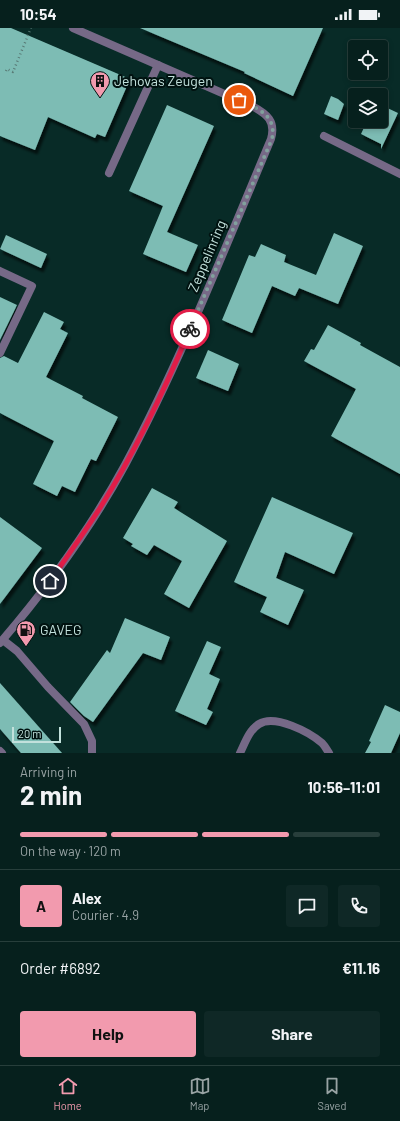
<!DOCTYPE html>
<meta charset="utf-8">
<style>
:root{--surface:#06201d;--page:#0f2826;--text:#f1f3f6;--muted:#98a3a4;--line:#273e3b;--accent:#f29aae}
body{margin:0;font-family:Barlow,sans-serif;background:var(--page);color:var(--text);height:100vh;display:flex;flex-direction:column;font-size:15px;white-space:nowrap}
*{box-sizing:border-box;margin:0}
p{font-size:13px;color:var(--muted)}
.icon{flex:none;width:22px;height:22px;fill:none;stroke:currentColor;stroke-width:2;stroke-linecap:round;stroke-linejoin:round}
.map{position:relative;height:725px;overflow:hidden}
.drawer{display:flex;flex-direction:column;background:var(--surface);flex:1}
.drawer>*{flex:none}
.tools{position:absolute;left:348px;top:12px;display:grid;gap:8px}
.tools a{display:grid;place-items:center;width:40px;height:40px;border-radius:4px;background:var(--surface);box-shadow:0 2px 6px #0003,0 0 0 1px var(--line);font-size:20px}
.scale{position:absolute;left:12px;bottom:10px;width:49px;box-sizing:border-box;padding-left:4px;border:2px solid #c2e1dc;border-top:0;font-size:11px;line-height:14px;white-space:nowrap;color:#c2e1dc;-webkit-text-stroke:3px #001210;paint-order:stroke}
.pin{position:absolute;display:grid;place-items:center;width:34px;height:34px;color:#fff;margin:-17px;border:2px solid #fff;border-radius:50%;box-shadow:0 1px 4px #0007}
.courier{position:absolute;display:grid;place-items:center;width:40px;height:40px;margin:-20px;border:3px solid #e11d48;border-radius:50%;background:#fff;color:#222;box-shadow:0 1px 5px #0007}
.summary em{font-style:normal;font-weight:700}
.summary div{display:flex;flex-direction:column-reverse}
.summary{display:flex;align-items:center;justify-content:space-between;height:68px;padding:0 20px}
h1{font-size:26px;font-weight:700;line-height:30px}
.bar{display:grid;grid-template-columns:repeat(4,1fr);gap:6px 4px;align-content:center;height:48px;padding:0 20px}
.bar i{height:5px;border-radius:3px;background:var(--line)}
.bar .active{background:var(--accent)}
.bar p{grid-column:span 4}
.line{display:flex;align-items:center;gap:10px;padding:0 20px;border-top:1px solid var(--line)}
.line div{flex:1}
.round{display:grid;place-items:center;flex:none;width:42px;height:42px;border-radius:4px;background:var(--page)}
.primary-button{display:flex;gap:8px;margin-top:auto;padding:8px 20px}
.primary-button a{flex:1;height:46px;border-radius:4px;background:var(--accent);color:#111;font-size:16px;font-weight:700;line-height:46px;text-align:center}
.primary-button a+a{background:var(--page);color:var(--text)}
.status{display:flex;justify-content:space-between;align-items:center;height:28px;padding:0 20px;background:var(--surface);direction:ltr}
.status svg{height:11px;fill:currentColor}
.tabs{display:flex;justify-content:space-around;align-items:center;height:56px;border-top:1px solid var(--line);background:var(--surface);font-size:11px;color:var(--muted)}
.tabs a{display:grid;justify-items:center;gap:2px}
.tabs .active{color:var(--accent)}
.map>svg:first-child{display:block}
.building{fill:#7dbcb4;filter:url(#shadow)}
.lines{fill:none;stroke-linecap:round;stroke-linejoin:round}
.path{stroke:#597b76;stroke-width:2.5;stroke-dasharray:1 3;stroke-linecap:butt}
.service{stroke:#766987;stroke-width:8}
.minor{stroke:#766987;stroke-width:8}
.done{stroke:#81a19d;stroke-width:4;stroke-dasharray:0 7.2}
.route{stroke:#e11d48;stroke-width:5}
.labels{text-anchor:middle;stroke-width:4;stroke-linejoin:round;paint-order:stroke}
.poi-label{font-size:14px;fill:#c2e1dc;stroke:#001210;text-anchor:start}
.street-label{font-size:14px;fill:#c2e1dc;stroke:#001210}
</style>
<div class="status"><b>10:54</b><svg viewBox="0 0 49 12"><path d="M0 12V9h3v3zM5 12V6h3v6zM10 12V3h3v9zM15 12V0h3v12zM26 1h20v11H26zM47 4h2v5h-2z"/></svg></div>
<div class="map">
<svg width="400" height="725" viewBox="0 0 400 725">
<defs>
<filter id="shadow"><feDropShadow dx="2.5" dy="4.5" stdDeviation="1" flood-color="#0009"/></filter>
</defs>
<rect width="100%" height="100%" fill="#082b27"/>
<g class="building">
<polygon points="0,0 11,0 130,51 105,109 97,106 95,110 48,89 35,122 0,108"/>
<polygon points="140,0 323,0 293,68 244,45 245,44"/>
<polygon points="331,68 338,71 344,76 338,92 324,86"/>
<polygon points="167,77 214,98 167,204 198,217 186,244 143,226 163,178 129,163"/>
<polygon points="381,77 398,85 381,121 381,116 361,106 367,93 381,93"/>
<polygon points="334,205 363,218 338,276 299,260 295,268 272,258 252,305 222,292 249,227 255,229 261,216 286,227 284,234 316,247"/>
<polygon points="6,207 47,226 41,240 0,221"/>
<polygon points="0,269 17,277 0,312"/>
<polygon points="44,284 64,294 60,301 68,305 46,349 83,368 82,370 118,389 96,433 91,431 75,464 62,458 57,468 33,456 54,413 0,385 0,330 4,328 18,335"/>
<polygon points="328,297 361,315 360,317 400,339 400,446 331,408 356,361 304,333 311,321 314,322"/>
<polygon points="208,322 239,336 228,363 196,350"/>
<polygon points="152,460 178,474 174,480 227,513 189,580 164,566 182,533 154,517 147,527 131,518 133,516 123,510"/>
<polygon points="272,469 353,505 334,546 285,524 276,550 304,562 288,597 260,584 267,569 234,554"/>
<polygon points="0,489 42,520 0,576"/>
<polygon points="125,590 170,609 161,632 143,625 93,694 84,688 70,674 107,622 110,625"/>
<polygon points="207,613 221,619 209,646 220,651 207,681 213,684 206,697 175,683"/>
<polygon points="0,655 62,725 21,725 0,701"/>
<polygon points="385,677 400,684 400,705 391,725 365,725 371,714 369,713"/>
</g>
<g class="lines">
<polyline class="path" points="6,43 7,41 13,44 31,0"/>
<g class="service">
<polyline points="324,108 400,146"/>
<polyline points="109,145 158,37"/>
<polyline points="0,243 32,258 0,325"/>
<polyline points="3,612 17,623 48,659 84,696 92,713 92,725"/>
<polyline points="0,723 2,725"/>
<path d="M240,725C245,715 249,702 259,696C275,686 309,704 322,715C325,718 327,722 329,725"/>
</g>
<path class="minor" d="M0,615C47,560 91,500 125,437C181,332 225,220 271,111C276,93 267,86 252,78L73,0"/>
</g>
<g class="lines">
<path class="done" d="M190,301L272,111C277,87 257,80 239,72"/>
<path class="route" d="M50,553C67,529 84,505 100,480C135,424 165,361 190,301"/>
</g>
<defs>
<symbol id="building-pin" viewBox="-11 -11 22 30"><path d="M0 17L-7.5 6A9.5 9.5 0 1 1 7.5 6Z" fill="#f29aae" stroke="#001210"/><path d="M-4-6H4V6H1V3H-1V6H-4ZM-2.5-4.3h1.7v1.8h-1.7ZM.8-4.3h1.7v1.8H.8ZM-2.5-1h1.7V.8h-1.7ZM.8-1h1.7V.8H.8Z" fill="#111"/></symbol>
<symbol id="fuel-pin" viewBox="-11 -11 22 30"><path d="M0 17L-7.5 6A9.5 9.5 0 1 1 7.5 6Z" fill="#f29aae" stroke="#001210"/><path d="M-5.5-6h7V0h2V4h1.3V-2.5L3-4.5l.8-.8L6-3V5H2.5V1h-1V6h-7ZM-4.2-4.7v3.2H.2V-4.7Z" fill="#111"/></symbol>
</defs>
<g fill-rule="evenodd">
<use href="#building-pin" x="89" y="42" width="22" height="30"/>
<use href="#fuel-pin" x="15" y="591" width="22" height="30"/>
</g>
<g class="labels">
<g class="poi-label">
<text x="114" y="58">Jehovas Zeugen</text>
<text x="40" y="607">GAVEG</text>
</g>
<g class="street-label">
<text transform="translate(207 228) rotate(-67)" y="5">Zeppelinring</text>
</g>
</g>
</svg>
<div class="tools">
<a><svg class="icon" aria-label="locate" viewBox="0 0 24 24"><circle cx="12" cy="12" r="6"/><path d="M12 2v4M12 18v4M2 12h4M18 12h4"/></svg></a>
<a><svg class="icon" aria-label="layers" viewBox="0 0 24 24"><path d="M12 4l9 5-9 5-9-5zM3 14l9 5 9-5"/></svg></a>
</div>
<div class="scale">20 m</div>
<div class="pin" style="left:239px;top:72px;background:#ea580c"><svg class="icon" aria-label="bag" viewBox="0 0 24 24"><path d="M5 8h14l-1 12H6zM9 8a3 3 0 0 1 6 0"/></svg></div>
<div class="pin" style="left:50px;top:553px;background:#1f2937"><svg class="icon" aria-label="home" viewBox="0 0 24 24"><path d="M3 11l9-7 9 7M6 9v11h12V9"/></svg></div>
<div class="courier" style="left:190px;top:301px"><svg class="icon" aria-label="bike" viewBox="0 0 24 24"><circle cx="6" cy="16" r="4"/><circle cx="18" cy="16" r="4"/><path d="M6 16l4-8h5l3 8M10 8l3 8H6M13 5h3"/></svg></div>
</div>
<section class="drawer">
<div class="summary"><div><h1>2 min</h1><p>Arriving in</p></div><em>10:56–11:01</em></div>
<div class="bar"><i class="active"></i><i class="active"></i><i class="active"></i><i></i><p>On the way · 120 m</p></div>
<div class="line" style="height:72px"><b class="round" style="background:var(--accent);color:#111">A</b><div><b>Alex</b><p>Courier · 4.9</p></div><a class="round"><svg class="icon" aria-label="chat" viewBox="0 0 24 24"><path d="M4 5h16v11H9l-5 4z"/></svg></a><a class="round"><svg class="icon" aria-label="phone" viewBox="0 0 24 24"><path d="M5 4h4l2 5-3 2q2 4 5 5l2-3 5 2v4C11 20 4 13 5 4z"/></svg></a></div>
<div class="line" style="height:52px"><div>Order #6892</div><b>€11.16</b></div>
<div class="primary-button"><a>Help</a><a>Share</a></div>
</section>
<nav class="tabs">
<a class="active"><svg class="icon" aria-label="home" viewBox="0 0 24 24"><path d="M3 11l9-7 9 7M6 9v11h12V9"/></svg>Home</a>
<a><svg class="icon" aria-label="map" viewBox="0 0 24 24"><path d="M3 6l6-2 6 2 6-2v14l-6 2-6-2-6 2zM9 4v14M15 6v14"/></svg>Map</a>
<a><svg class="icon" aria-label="saved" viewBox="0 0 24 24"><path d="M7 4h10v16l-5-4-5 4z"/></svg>Saved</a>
</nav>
